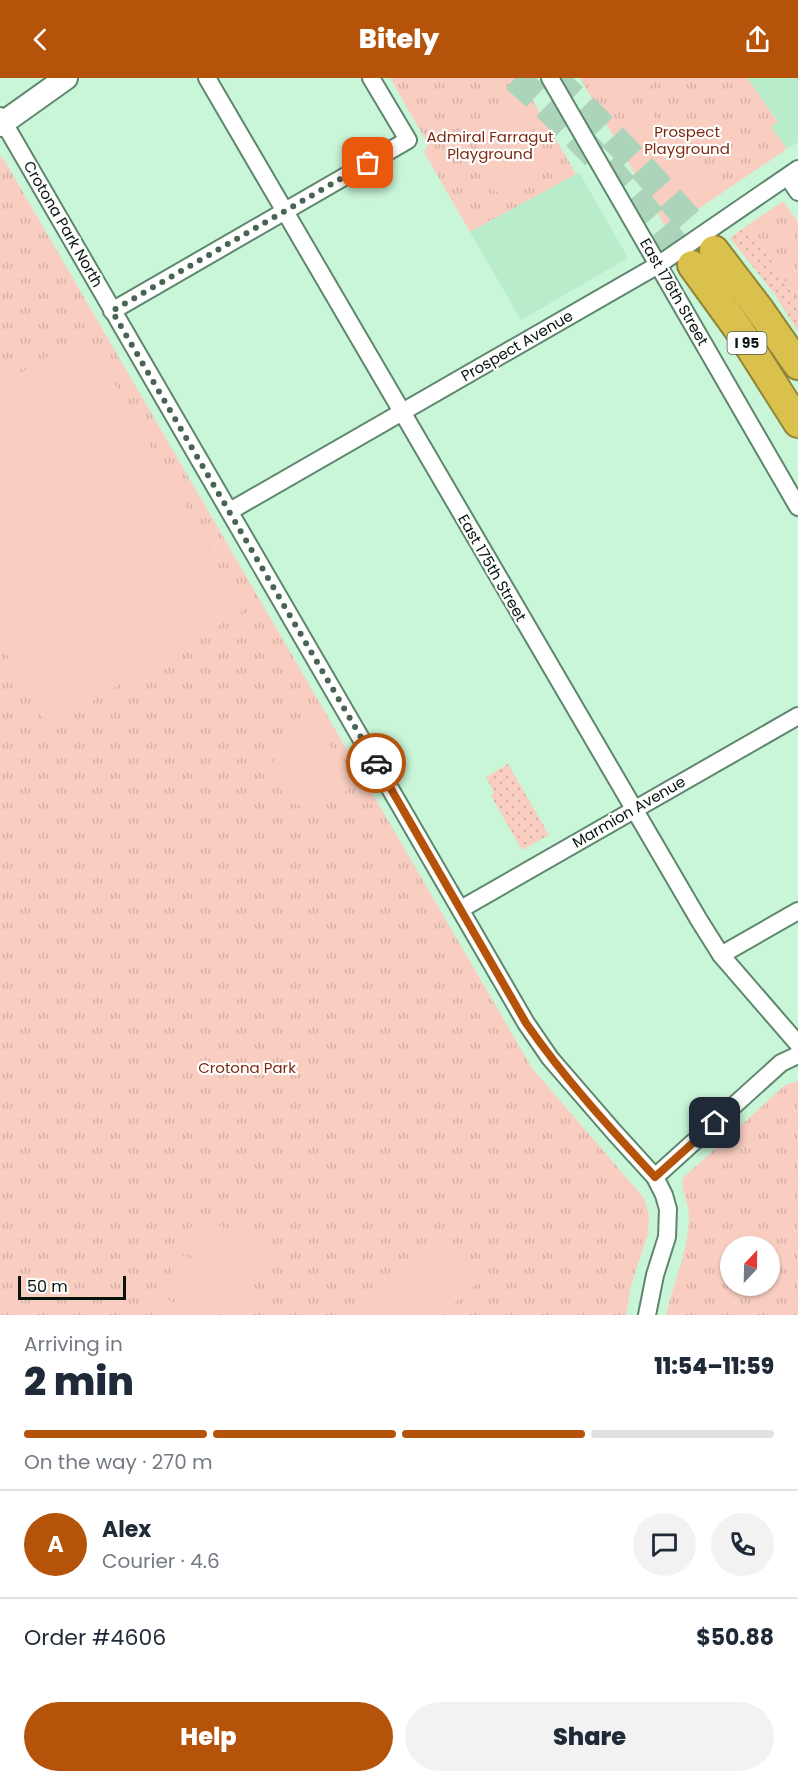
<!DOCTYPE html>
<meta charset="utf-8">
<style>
:root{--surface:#fff;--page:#f2f2f3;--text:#1f2937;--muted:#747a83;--line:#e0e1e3;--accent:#b45309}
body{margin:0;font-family:Poppins,sans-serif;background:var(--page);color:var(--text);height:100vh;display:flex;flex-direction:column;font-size:22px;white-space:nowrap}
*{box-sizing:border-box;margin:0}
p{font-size:20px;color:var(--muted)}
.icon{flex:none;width:33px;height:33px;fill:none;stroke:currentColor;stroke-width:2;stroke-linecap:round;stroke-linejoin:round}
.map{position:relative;height:1237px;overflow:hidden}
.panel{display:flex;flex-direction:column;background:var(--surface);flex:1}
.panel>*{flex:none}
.needle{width:39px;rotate:22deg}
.buttons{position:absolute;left:720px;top:1158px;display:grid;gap:12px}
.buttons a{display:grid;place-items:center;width:60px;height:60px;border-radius:50%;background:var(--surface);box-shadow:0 2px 4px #0004;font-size:30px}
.scale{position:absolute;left:18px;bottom:15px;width:108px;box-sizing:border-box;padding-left:6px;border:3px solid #06160d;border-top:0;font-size:16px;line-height:21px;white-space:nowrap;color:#06160d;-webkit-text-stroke:4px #fff;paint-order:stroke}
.pin{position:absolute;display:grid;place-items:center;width:51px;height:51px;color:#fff;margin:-26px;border-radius:12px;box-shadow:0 3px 9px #0006}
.courier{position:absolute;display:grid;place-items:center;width:60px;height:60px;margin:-30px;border:4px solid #b45309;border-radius:50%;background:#fff;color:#222;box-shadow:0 2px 8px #0007}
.headline em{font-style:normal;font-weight:800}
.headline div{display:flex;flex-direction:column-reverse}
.headline{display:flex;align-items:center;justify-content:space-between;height:102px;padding:0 24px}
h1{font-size:39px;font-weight:800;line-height:45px}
.bar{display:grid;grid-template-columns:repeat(4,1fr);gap:9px 6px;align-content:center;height:72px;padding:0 24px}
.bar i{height:8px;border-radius:4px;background:var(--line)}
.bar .selected{background:var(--accent)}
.bar p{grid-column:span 4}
.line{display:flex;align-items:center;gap:15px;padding:0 24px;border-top:2px solid var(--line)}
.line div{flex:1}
.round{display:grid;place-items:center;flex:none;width:63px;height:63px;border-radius:32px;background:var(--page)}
.primary-button{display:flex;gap:12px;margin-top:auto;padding:12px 24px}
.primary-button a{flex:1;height:69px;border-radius:36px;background:var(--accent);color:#fff;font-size:24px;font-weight:800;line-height:69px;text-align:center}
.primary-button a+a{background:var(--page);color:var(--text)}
header{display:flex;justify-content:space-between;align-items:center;height:78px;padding:0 24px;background:var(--accent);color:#fff;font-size:27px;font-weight:800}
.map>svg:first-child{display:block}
.built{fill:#b8eccb}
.grass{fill:url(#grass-dots)}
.park{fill:url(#park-tufts);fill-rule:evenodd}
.pitch{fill:#f9cec1}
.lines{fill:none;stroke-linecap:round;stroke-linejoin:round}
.highway-tunnel{stroke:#acd4ba;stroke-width:28;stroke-dasharray:28 14;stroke-linecap:butt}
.street-casing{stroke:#5e876d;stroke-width:20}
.secondary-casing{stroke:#5e876d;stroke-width:26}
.highway-casing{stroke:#908436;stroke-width:32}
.street{stroke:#fff;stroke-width:16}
.secondary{stroke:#fff;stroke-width:22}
.highway{stroke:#dac04c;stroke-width:28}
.done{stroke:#4a6454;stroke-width:6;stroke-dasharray:0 10.8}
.route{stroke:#b45309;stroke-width:8}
.labels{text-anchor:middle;stroke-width:4.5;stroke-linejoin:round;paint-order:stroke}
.shield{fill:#fff;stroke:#515c56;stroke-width:1.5}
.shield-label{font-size:14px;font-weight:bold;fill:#06160d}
.park-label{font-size:15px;fill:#7d2a11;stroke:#fff}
.street-label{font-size:15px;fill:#06160d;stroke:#fff}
</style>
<header><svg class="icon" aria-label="back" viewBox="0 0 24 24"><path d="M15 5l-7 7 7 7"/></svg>Bitely<svg class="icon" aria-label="share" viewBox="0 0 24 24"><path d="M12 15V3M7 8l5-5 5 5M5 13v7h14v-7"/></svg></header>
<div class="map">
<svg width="798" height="1237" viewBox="0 0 798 1237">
<defs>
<pattern id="grass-dots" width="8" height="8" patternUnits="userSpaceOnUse" patternTransform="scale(1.5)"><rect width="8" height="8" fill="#f9cec1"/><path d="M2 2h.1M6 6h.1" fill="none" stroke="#d4b0a5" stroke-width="1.8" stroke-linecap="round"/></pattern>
<pattern id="park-tufts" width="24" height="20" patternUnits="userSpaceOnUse" patternTransform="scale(1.5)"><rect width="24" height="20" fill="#f9cec1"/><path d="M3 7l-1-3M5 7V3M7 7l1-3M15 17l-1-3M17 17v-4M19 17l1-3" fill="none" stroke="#d4b0a5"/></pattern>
</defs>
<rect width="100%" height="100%" fill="#c9f6d9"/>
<g class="built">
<polygon points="747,0 798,0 798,64 787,71 771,49 778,43"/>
<polygon points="579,94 628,180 521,242 470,154"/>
</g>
<g class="grass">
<polygon points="748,147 798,223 798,253 773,214 730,160"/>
<polygon points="508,686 549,757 522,772 491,718 494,714 486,699"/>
</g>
<g class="park">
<polygon points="390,0 520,0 576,96 470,154 424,74 428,66"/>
<polygon points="580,0 747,0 778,44 771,49 787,71 667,152"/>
<polygon points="0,78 3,80 532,990 644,1120 649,1137 648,1156 631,1208 626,1237 0,1237"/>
<polygon points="783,123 798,144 798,223 748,147"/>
<path d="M798,1003V1237H666C673,1205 688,1174 689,1141C690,1127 680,1112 683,1100L785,1007ZM730,1168H770V1208H730Z"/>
</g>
<g class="pitch">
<polygon points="593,0 661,0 616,32"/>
<polygon points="518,29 549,83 495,115 478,88 478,66 484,51 501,37"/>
<polygon points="648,29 668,57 674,54 716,115 671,146 629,84 631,82 612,54"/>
<polygon points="86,256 244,532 48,649 0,564 0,307"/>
<path d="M316,644L354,708C341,716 323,730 307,729C282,727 265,692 278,671C286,659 304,652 316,644Z"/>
<polygon points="196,1138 271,1169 255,1206 181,1174"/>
<polygon points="447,1159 483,1200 440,1237 361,1237 359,1236"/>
<polygon points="180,1176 254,1208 242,1237 222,1237 164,1212"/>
<polygon points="164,1220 204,1237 156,1237"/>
</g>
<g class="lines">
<g class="highway-tunnel">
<path d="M515,0C579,57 638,121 692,187"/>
<path d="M553,0C610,54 664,111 714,172"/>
</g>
<defs>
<g id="street">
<polyline points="207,0 699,842 721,877 798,966"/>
<polyline points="550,0 798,429"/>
<polyline points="0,38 526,945 550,980 614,1054 655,1099 664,1117 668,1131 667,1159 655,1197 647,1237"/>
<polyline points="788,99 798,114"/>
<polyline points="112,233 408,62 371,0"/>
<polyline points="230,433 658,187 798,91"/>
<polyline points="461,831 798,638"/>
<polyline points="721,877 798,833"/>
<polyline points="655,1099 781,985 798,977"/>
</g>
<polyline id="secondary" points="0,47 66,0"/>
<g id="highway">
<polyline points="714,172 759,231 798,287"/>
<polyline points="692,187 739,252 798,345"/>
</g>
</defs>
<use href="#street" class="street-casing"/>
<use href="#secondary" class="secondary-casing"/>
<use href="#highway" class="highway-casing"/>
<use href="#street" class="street"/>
<use href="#secondary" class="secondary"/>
<use href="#highway" class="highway"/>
</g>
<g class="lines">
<polyline class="done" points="368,85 112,233 376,685"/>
<path class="route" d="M376,685L526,945C564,1000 609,1049 655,1099L715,1045"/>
</g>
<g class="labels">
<rect class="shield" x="727.5" y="254" width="39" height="22" rx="4.5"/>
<g class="shield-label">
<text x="747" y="270">I 95</text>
</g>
<g class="park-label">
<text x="687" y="59">Prospect<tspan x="687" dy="17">Playground</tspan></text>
<text x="490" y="64">Admiral Farragut<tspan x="490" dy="17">Playground</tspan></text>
<text x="247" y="995">Crotona Park</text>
</g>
<g class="street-label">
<text transform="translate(63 146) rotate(60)" y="5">Crotona Park North</text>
<text transform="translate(674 214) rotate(60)" y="5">East 176th Street</text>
<text transform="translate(517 268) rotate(-30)" y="5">Prospect Avenue</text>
<text transform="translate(492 490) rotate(60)" y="5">East 175th Street</text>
<text transform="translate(629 734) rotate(-30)" y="5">Marmion Avenue</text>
</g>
</g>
</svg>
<div class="buttons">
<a><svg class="needle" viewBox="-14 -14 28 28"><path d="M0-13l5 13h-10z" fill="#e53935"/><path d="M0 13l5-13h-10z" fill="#747a83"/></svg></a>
</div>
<div class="scale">50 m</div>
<div class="pin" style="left:368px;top:85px;background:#ea580c"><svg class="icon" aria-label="bag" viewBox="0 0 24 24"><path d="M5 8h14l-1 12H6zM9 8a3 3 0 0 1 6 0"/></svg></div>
<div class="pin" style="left:715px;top:1045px;background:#1f2937"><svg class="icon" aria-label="home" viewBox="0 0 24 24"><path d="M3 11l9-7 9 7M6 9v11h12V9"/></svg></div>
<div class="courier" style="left:376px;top:685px"><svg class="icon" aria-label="car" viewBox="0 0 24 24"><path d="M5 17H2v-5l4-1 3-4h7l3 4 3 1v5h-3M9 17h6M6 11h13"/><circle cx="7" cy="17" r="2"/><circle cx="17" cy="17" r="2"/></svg></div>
</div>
<section class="panel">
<div class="headline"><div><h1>2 min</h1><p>Arriving in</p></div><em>11:54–11:59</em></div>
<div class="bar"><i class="selected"></i><i class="selected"></i><i class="selected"></i><i></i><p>On the way · 270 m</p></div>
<div class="line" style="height:108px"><b class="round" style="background:var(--accent);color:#fff">A</b><div><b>Alex</b><p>Courier · 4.6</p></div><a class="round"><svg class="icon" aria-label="chat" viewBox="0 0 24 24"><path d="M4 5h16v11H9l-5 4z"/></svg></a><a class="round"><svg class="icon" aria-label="phone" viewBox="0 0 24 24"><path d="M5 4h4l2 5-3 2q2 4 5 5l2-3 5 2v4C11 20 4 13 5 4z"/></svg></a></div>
<div class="line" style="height:78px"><div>Order #4606</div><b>$50.88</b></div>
<div class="primary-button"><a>Help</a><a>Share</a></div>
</section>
